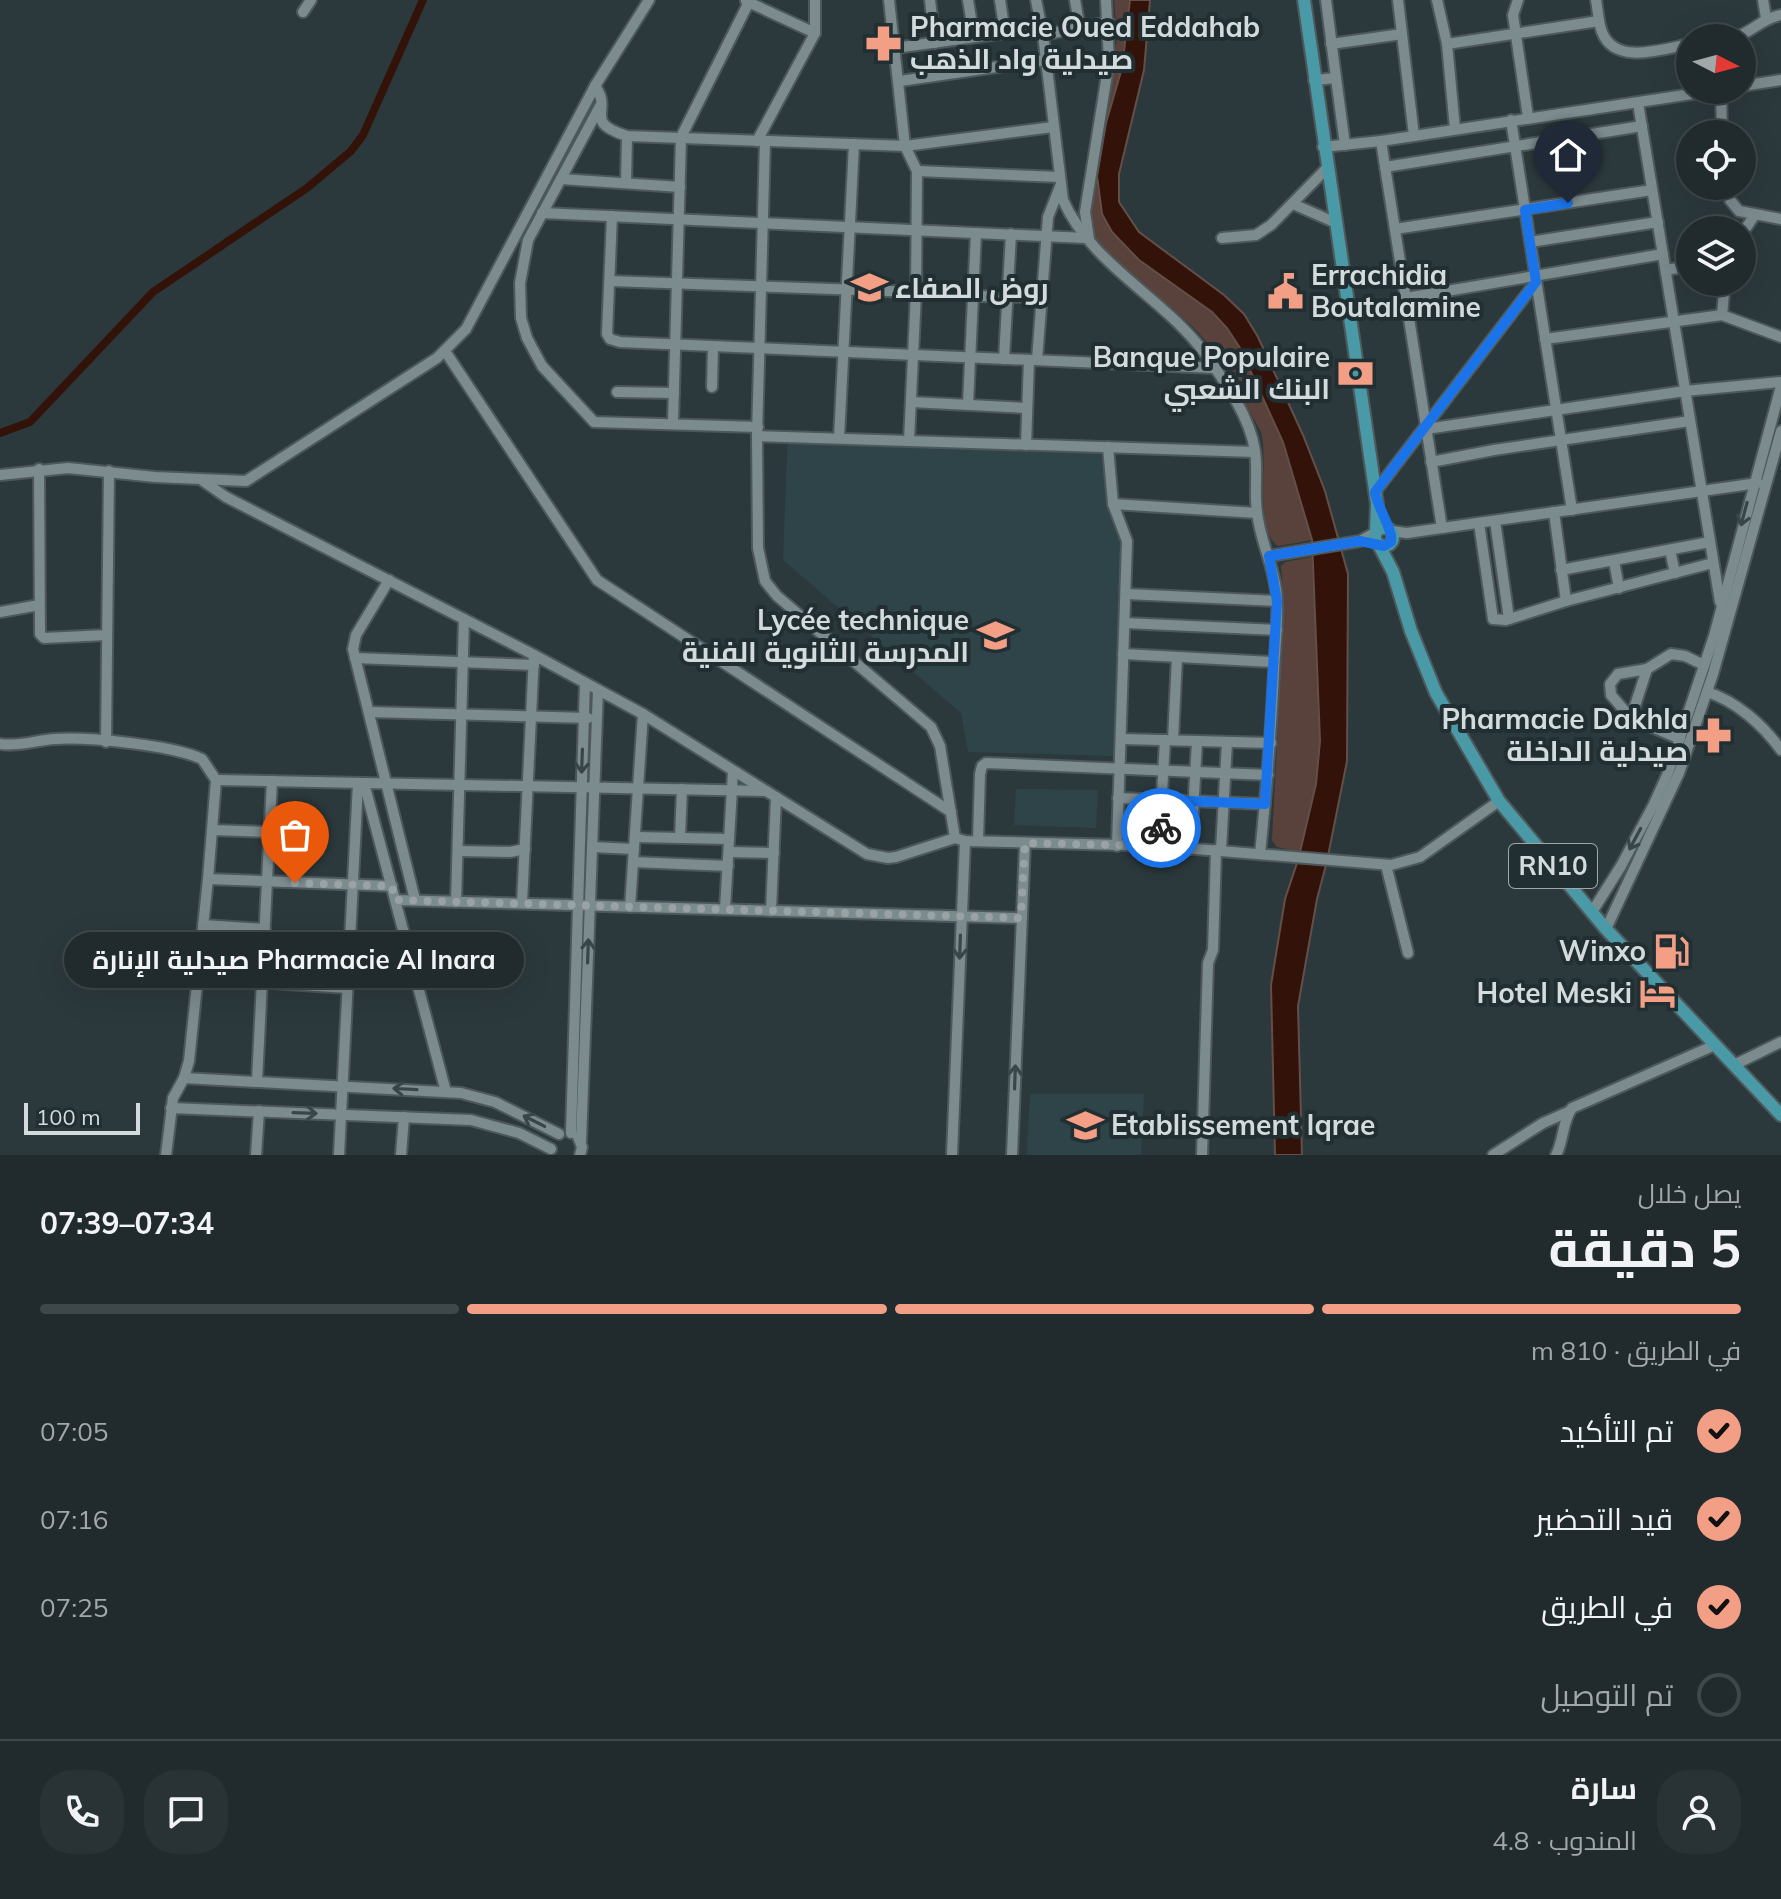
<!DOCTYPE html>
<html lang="ar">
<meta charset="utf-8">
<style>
:root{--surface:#212b2d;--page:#293335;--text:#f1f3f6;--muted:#a2a7aa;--line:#3e4749;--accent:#f39f85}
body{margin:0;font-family:Mulish,Cairo,sans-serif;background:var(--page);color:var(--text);direction:rtl;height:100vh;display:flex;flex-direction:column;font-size:30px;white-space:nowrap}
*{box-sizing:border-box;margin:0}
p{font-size:26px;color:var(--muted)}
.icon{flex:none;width:44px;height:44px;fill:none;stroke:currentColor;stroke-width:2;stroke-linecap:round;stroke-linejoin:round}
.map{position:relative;height:1155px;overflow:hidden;direction:ltr}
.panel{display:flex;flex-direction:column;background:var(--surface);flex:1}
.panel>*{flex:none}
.needle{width:52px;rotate:96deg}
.buttons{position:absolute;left:1676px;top:24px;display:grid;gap:16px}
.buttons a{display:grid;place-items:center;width:80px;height:80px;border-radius:50%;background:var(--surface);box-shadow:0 8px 32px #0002,0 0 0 2px var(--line);font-size:40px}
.scale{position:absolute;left:24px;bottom:20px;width:116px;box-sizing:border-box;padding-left:8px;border:4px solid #d3dbdd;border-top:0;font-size:22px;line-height:28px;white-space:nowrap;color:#d3dbdd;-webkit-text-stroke:6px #222f32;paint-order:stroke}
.pin{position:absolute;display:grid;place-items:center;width:68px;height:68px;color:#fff;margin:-82px -34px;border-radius:50% 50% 50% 0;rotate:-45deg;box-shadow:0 0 8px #0007}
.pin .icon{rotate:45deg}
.courier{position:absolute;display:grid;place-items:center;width:80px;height:80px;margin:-40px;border:6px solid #1a73e8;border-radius:50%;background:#fff;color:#222;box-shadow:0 2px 10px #0007}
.bubble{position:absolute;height:56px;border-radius:28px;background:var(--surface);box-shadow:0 8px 32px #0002,0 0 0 2px var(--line);font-size:26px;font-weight:700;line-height:56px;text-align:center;direction:rtl}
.head em{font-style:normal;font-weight:700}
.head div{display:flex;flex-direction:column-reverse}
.head{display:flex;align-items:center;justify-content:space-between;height:136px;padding:0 40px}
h1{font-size:52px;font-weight:700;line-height:60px}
.bar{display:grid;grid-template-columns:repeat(4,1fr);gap:12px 8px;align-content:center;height:96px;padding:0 40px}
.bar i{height:10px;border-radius:6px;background:var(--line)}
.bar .selected{background:var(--accent)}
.bar p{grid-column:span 4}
.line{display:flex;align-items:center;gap:20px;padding:0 40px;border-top:2px solid var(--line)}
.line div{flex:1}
.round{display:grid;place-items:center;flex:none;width:84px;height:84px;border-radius:32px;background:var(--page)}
ol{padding:0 40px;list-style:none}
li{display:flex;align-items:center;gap:24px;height:88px}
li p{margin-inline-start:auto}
li .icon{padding:8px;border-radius:50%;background:var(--accent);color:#111;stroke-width:4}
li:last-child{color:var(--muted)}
li i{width:44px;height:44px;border:4px solid var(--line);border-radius:50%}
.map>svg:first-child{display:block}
.built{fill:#2f4449}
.green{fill:#58423b}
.water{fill:#331309;stroke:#634f49;stroke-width:2}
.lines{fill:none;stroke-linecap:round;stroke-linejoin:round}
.canal{stroke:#331309;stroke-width:8}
.minor-casing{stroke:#4d585b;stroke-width:14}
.major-casing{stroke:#4d585b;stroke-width:16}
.minor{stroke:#7c8b8e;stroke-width:10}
.major{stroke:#4a99a7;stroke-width:12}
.oneway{stroke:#384649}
.done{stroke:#99a2a5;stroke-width:8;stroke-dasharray:0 14.4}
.route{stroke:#1a73e8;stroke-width:10}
.labels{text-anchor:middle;stroke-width:8;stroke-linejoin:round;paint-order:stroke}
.shield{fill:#222f32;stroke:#9ea7aa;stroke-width:2}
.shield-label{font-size:26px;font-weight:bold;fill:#d3dbdd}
.poi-label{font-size:28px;font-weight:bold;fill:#d3dbdd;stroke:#222f32;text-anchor:end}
</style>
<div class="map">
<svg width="1781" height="1155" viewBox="0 0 1781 1155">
<rect width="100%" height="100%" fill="#2c393c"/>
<g class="built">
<polygon points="788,431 1100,448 1112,521 1124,527 1113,756 968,752 961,713 783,560"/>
<polygon points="1016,789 1098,790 1096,828 1014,825"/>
<polygon points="1030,1094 1144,1094 1141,1155 1027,1155"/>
</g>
<g class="green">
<path d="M1114,0H1130L1122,68L1106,123L1124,246L1139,260L1212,312L1227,328L1240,348L1283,442L1312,540L1278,546C1253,529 1269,461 1261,432L1215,351L1192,326L1098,246L1090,225V215L1117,37Z"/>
<polygon points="1312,557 1320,741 1316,784 1300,852 1277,847 1272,840 1284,604 1281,566 1285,562"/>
</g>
<g class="water">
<polygon points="1130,0 1150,0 1144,70 1119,174 1119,202 1139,232 1224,295 1244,314 1258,337 1303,435 1325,491 1348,574 1347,761 1328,856 1300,852 1316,784 1320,741 1312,540 1283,442 1240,348 1227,328 1212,312 1139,260 1112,232 1102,214 1097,176 1106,123 1122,68"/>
<polygon points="1297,863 1326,865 1317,899 1298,1006 1302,1155 1275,1155 1271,985 1285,899"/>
</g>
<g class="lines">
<polyline class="canal" points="0,433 30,422 153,292 307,188 351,151 363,135 423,0"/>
<defs>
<g id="minor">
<polyline points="889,0 905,146 917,171 916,292 909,441"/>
<polyline points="930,0 935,43"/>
<polyline points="968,0 974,37"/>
<polyline points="1000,0 1005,33"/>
<path d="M1036,0L1043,35L1063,200C1092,266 1165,298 1206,355C1226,383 1250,417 1255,451C1258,471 1254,492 1257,512C1260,542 1276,570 1277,600C1278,625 1275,649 1274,673C1271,734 1266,794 1260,854"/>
<polyline points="1075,0 1080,29"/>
<polyline points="1326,0 1336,78"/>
<polyline points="1398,0 1414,136"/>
<polyline points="1437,0 1447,44 1455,129"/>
<polyline points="1518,0 1513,15 1528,117"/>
<path d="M1596,0C1598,10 1598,22 1602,32C1615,66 1663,49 1690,44"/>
<polyline points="1763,0 1766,18"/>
<polyline points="746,1 815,33"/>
<polyline points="303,12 311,0"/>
<polyline points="1043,35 1109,22"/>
<path d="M1729,38C1751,35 1759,19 1781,15"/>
<polyline points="1331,44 1402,34"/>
<polyline points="1447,44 1599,21"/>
<polyline points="895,48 1041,28"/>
<polyline points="1314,80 1336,78 1345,145"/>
<polyline points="900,81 1045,60"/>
<path d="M595,86C614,112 581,121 627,136L905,146L1053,127"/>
<polyline points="1742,86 1781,80"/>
<polyline points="1721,90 1722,134"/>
<polyline points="1638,103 1720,602"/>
<polyline points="600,106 528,240 520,283 521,318 527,338 542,366 594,422 758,427"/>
<polyline points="1511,120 1572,510"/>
<polyline points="757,141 815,33 815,0"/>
<polyline points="765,141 757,436 758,548 765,581 777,596 931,727 940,746 955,838"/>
<polyline points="1381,141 1442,528"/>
<polyline points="1323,147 1381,141 1718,90"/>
<polyline points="1385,167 1642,126"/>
<polyline points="917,171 1060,177"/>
<polyline points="561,179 680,187"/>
<polyline points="626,183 627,136"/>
<polyline points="1726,186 1730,200 1739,211 1781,219"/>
<polyline points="1293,204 1334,222"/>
<polyline points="542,213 1085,238"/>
<polyline points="612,216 607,334 610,339 620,342 1215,368"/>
<polyline points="1395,229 1652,190"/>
<polyline points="1742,234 1754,216"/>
<polyline points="1222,238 1256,235 1271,225 1327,168"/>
<polyline points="1089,239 1085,212 1109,62 1106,0"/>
<polyline points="1530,242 1658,222"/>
<polyline points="1666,270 1690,266"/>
<polyline points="610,281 916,292"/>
<polyline points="973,296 1042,297"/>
<polyline points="1406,298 1663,254"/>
<polyline points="1722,315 1725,282"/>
<polyline points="1545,339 1722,315 1781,337"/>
<polyline points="445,351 597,580 951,812"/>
<polyline points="1004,359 1011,234"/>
<polyline points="1037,360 1048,217 1061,184"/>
<polyline points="712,387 713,347"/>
<polyline points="617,392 674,393"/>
<polyline points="911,402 1027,408"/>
<polyline points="968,404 976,233"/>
<polyline points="673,423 681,137 749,2"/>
<polyline points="1426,429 1685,391 1781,382"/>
<polyline points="757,436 1255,452"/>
<polyline points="839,438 854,144"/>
<polyline points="1026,445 1029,360"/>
<polyline points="1108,447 1113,504 1127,541 1117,846"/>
<polyline points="1431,462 1494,450 1690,421"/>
<polyline points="39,469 40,634 44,638 107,635"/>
<polyline points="0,475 68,468 155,477 246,481 437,358 466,329 595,86 649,0"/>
<polyline points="203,481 226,497 534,655 643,714 867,854 888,858 896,857 955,838 965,841 1159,846 1391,865 1420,857 1499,801"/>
<polyline points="1375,492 1536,282"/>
<polyline points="1113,504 1257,513"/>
<polyline points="1554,512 1566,601 1713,563"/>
<polyline points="1495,521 1509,619"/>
<polyline points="1479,523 1493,619 1506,620 1566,601"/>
<polyline points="1391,531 1407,533 1758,483"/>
<polyline points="1670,550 1675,573"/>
<polyline points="1269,556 1360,541 1376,532"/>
<polyline points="1614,561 1619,588"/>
<polyline points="1561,570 1710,542"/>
<polyline points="389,580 356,635 353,649 415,900"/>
<polyline points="1126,594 1277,601"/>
<polyline points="0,612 39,605"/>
<polyline points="1125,623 1277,630"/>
<polyline points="1123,654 1274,662"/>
<polyline points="355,658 534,665"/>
<path d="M1707,692C1736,701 1763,725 1781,750"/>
<polyline points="370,712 588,718"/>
<polyline points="1631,718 1611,695 1610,684 1618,674 1647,669"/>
<polyline points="1122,739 1271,743"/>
<polyline points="1680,739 1631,718 1647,669 1671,654 1685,656 1704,665"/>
<polyline points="1173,740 1177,657"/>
<polyline points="106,742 109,471"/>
<path d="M0,744C19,747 36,740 55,739C89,737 172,745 202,759L216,780L208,879L189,1061L184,1078L173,1098L166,1155"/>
<polyline points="216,780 766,791"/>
<polyline points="364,783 446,1092"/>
<polyline points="1118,798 1265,804"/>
<polyline points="212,830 269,832"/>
<polyline points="635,837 729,839"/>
<polyline points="680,837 682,789"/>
<polyline points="978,840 980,774 982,766 986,763 1268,775"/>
<polyline points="1159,846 1165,740"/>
<polyline points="592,847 634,849"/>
<polyline points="1191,849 1197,741"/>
<polyline points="1221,850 1227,742"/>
<polyline points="458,851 510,852 525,849"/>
<polyline points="729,852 774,853"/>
<polyline points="633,862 728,866"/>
<polyline points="1386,865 1408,953"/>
<polyline points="208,879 392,886"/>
<polyline points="395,900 1021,918"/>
<polyline points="456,902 464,619"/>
<polyline points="522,903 534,655"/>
<polyline points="630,907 643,714"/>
<polyline points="725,909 733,771"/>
<polyline points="771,911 776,797"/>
<polyline points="1592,912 1621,866 1654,804 1668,773 1714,636 1781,386"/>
<polyline points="203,925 265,929"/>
<polyline points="1606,929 1679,773 1713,674 1781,431"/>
<polyline points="348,954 407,943"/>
<polyline points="197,978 347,988"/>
<polyline points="1734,1065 1781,1042"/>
<polyline points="184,1078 461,1093 495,1102 559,1134"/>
<polyline points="257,1081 272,781"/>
<polyline points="171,1108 471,1120 519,1133 551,1149"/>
<polyline points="571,1133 585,683"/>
<polyline points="578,1137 582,1147 580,1155"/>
<polyline points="581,1141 598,690"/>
<polyline points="256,1155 259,1111"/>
<polyline points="339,1155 358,783"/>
<polyline points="401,1155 404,1117"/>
<polyline points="952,1155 965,841"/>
<polyline points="1012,1155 1025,843"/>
<polyline points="1202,1155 1208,963 1213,950 1216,850"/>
<polyline points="1493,1155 1543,1123 1568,1112"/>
<path d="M1556,1155C1564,1140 1562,1122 1572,1108L1715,1045"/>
</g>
<g id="major">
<polyline points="1304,0 1377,504 1376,531"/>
<circle cx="1384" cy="537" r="9"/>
<polyline points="1379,545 1393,572 1411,631 1436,693 1499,801 1606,929 1781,1115"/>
</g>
</defs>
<use href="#minor" class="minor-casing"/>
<use href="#major" class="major-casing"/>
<use href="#minor" class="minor"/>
<use href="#major" class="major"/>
</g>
<defs><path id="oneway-shaft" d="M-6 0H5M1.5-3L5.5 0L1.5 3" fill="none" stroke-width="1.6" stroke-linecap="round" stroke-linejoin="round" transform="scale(2)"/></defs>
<g class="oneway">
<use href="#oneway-shaft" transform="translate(1744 514) rotate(105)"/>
<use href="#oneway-shaft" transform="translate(582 761) rotate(92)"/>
<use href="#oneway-shaft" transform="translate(1635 839) rotate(118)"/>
<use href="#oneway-shaft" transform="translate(960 947) rotate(92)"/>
<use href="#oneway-shaft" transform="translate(588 951) rotate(-88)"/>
<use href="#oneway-shaft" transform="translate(1015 1077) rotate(-88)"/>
<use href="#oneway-shaft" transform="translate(405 1089) rotate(-177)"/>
<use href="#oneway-shaft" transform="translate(305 1113) rotate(2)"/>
<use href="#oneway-shaft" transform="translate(534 1121) rotate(-153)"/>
</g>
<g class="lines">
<polyline class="done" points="295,883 392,886 395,900 1021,918 1025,843 1159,846 1161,828"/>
<path class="route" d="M1161,828L1162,800L1265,804L1277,601L1269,556L1360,541L1384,546L1391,542C1394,531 1377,507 1375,492L1536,282L1525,210L1568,203"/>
</g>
<defs>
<symbol id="pharmacy-bare" viewBox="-9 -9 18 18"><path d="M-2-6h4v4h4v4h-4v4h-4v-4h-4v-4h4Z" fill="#f39f85" stroke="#222f32" stroke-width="2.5" paint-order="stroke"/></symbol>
<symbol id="school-bare" viewBox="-9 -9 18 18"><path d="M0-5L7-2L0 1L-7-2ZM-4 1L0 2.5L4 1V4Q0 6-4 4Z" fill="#f39f85" stroke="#222f32" stroke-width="2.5" paint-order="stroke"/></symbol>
<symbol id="civic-bare" viewBox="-9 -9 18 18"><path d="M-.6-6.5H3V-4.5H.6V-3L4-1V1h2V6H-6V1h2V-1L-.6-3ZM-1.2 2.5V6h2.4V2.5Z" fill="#f39f85" stroke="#222f32" stroke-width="2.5" paint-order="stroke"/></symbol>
<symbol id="bank-bare" viewBox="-9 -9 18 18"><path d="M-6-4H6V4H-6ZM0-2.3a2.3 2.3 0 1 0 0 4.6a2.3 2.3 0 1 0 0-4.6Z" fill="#f39f85" stroke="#222f32" stroke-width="2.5" paint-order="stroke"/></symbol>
<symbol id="fuel-bare" viewBox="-9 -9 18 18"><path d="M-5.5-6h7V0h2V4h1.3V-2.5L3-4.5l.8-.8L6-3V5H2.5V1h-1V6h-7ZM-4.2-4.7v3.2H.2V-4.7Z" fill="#f39f85" stroke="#222f32" stroke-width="2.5" paint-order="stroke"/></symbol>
<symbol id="hotel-bare" viewBox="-9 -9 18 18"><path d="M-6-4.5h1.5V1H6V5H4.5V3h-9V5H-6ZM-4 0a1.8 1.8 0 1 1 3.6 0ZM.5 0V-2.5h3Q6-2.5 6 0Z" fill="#f39f85" stroke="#222f32" stroke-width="2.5" paint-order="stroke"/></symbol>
</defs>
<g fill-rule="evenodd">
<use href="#pharmacy-bare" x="858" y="18" width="51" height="51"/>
<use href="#school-bare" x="844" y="262" width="51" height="51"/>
<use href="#civic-bare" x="1260" y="266" width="51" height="51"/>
<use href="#bank-bare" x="1330" y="348" width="51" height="51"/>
<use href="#school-bare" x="970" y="610" width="51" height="51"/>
<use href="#pharmacy-bare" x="1688" y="710" width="51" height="51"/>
<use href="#fuel-bare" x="1646" y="926" width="51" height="51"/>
<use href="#hotel-bare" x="1632" y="968" width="51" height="51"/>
<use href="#school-bare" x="1060" y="1100" width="51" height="51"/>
</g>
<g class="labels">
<rect class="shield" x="1509" y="844" width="88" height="44" rx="6"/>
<g class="shield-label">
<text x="1553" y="875">RN10</text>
</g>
<g class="poi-label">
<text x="910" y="37" text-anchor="start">Pharmacie Oued Eddahab<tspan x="910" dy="32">صيدلية واد الذهب</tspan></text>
<text x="1311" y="285" text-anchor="start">Errachidia<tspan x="1311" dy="32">Boutalamine</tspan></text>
<text x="895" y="298" text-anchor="start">روض الصفاء</text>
<text x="1330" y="367">Banque Populaire<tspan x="1330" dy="32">البنك الشعبي</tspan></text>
<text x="969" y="630">Lycée technique<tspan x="969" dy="32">المدرسة الثانوية الفنية</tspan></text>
<text x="1688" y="729">Pharmacie Dakhla<tspan x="1688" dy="32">صيدلية الداخلة</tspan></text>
<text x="1646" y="961">Winxo</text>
<text x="1632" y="1003">Hotel Meski</text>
<text x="1111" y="1135" text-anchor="start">Etablissement Iqrae</text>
</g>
</g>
</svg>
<div class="buttons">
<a><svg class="needle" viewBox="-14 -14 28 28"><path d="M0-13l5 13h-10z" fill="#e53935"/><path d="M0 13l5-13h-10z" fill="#a2a7aa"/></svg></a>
<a><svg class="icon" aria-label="locate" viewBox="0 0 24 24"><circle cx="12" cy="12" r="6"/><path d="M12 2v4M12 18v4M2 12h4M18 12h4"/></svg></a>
<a><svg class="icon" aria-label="layers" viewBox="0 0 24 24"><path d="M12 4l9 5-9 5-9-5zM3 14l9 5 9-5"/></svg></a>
</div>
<div class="scale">100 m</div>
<div class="pin" style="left:295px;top:883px;background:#ea580c"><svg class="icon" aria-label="bag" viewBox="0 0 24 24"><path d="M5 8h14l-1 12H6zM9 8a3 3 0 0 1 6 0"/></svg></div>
<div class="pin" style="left:1568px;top:203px;background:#1f2937"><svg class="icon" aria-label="home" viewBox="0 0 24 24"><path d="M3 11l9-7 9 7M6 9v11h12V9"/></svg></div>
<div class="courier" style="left:1161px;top:828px"><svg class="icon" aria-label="bike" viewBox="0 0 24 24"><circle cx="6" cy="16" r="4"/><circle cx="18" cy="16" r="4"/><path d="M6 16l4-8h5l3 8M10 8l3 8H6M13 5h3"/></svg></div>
<div class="bubble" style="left:64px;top:932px;width:460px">Pharmacie Al Inara صيدلية الإنارة</div>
</div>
<section class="panel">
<div class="head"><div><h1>5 دقيقة</h1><p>يصل خلال</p></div><em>07:34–07:39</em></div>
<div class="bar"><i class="selected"></i><i class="selected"></i><i class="selected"></i><i></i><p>في الطريق · 810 m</p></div>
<ol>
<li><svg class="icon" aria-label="check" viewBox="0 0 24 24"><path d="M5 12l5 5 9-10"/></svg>تم التأكيد<p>07:05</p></li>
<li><svg class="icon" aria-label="check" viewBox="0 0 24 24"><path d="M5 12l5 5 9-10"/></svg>قيد التحضير<p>07:16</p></li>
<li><svg class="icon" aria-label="check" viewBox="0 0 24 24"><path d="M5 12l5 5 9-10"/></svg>في الطريق<p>07:25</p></li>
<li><i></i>تم التوصيل</li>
</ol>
<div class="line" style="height:144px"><a class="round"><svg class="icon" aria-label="person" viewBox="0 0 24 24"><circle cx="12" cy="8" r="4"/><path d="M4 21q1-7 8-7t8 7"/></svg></a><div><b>سارة</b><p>المندوب · 4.8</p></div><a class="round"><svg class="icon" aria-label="chat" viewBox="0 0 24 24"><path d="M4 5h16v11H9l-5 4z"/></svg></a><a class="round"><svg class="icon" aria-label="phone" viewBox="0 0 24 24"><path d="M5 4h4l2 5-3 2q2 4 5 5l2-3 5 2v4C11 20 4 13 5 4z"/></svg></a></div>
</section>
